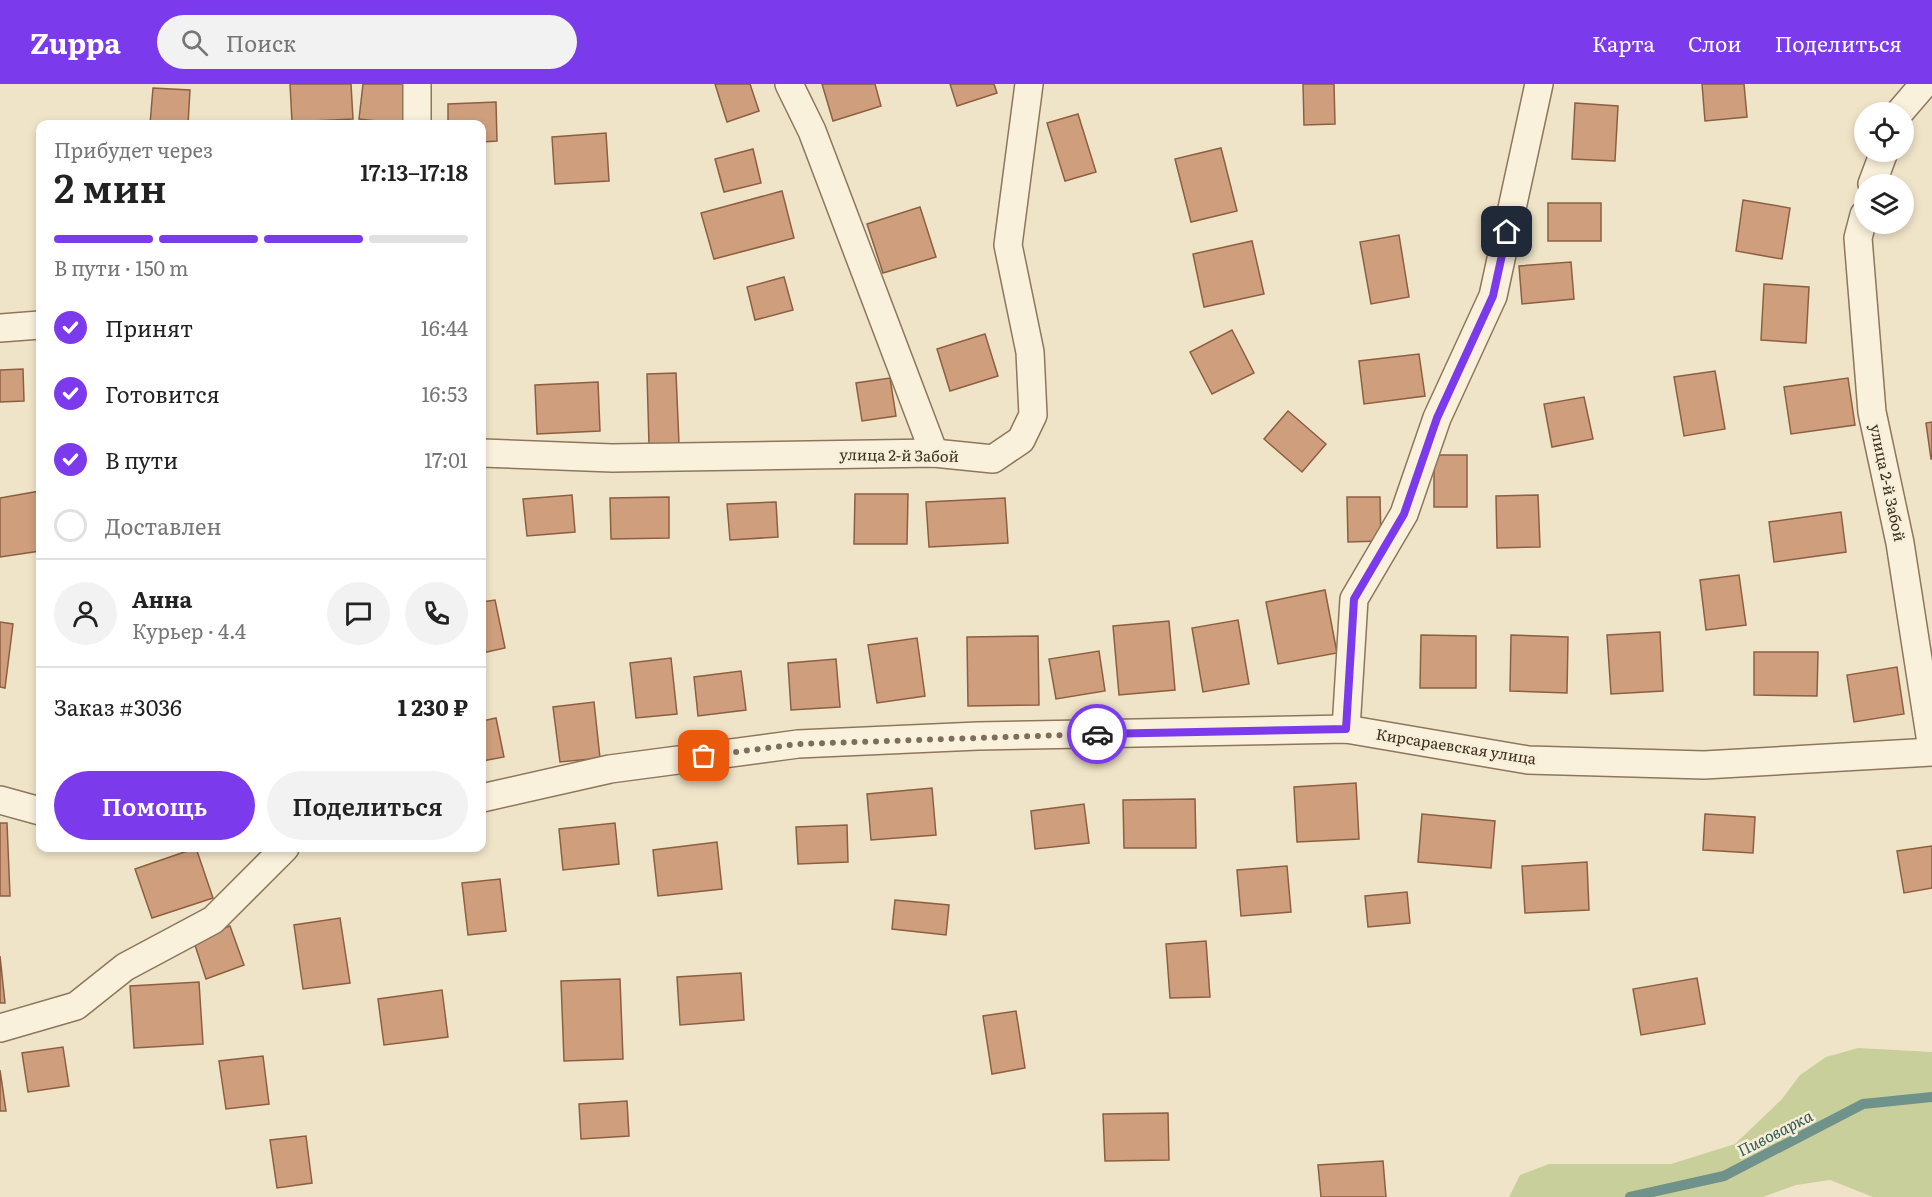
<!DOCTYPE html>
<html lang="ru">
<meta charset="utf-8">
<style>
:root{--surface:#fff;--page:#f2f2f2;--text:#222;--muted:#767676;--line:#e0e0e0;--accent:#7c3aed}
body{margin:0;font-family:Literata,serif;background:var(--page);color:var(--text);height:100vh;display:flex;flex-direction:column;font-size:22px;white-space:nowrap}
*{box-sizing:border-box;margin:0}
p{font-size:20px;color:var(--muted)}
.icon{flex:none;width:33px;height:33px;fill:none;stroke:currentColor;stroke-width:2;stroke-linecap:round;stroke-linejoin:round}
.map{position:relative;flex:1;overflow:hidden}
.sheet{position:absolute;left:36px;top:36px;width:450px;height:732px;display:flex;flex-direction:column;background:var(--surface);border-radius:12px;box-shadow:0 3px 9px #0003}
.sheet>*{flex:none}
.tools{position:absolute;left:1854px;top:18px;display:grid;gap:12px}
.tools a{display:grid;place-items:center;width:60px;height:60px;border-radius:50%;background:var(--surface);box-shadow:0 3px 9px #0003;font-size:30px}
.pin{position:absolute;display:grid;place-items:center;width:51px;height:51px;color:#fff;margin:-26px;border-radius:12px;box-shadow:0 3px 9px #0006}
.courier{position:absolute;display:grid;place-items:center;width:60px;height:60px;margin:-30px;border:4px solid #7c3aed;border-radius:50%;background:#fff;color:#222;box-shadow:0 2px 8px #0007}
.head em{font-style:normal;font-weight:600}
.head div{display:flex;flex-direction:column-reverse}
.head{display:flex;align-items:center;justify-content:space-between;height:102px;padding:0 18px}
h1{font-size:39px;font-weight:600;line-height:45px}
.bar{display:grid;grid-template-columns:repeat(4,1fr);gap:9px 6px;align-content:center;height:72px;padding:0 18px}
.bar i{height:8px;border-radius:4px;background:var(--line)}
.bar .active{background:var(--accent)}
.bar p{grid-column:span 4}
.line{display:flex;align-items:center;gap:15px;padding:0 18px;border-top:2px solid var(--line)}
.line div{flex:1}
.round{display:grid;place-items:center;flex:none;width:63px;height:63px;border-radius:32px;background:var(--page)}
ol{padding:0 18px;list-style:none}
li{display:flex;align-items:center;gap:18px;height:66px}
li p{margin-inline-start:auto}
li .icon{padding:6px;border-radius:50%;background:var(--accent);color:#fff;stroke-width:4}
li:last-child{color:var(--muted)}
li i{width:33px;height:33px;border:3px solid var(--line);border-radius:50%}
.primary-button{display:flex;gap:12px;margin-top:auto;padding:12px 18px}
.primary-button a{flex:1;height:69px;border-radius:36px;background:var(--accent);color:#fff;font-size:24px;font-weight:600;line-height:69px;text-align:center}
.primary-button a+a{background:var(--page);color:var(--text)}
header{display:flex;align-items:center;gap:36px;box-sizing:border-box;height:84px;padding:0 30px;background:var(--accent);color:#fff}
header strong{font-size:28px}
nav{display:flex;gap:33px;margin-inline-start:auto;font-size:21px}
.search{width:420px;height:54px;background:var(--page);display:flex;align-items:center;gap:15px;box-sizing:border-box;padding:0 21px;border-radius:33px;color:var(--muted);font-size:22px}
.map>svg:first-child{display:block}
.green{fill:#c9cf9b}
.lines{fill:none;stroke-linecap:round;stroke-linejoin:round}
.stream{stroke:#6f938a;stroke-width:10}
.building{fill:#cf9f7d;stroke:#8d5f41;stroke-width:1.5}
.street-casing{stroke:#8d765c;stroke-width:30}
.street{stroke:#faf1dc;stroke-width:27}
.done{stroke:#7c6e5b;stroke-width:6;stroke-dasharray:0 10.8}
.route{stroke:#7c3aed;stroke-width:8}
.labels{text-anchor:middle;stroke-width:5;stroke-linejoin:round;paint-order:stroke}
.street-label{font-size:15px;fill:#3d2e20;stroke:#f7eed8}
.water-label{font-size:16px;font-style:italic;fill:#2f5d5a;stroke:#f7eed8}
</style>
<header>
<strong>Zuppa</strong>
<div class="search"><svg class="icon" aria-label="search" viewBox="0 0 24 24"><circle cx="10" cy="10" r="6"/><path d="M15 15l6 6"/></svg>Поиск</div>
<nav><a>Карта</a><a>Слои</a><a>Поделиться</a></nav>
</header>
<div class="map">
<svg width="1932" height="1113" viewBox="0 0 1932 1113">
<rect width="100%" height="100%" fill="#f0e4c8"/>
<polygon class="green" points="1858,964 1932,968 1932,1113 1873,1113 1830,1096 1796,1101 1763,1113 1509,1113 1520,1091 1549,1080 1671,1080 1735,1060 1782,1015 1800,991 1826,973"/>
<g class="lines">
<polyline class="stream" points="1630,1113 1724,1092 1863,1020 1932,1013"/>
</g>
<g class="building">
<polygon points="290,0 351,0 353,35 292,38"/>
<polygon points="363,0 408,0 403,40 359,35"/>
<polygon points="715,0 750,0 759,27 727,38"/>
<polygon points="822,0 875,0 881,22 833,37"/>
<polygon points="950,0 994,0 997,9 957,22"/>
<polygon points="1303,0 1334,0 1335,40 1304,41"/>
<polygon points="1702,0 1744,0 1747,33 1705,37"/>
<polygon points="153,4 190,6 188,40 150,40"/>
<polygon points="496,18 497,57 482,58 482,40 448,40 448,20"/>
<polygon points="1575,19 1618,22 1615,77 1572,75"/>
<polygon points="1078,30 1096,88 1065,97 1047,39"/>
<polygon points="606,49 609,97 555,100 552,53"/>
<polygon points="1221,64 1237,127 1191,138 1175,75"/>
<polygon points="753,65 761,99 724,108 715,75"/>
<polygon points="782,107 794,154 714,175 701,129"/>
<polygon points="1743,116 1790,124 1782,175 1736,167"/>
<rect x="1548" y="119" width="53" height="38"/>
<polygon points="920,123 936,173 883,189 867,140"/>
<polygon points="1399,151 1409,213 1371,220 1360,158"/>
<polygon points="1252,157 1264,210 1204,223 1193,170"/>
<polygon points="1571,178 1574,215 1522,220 1519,182"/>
<polygon points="784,193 793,226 755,236 747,203"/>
<polygon points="1764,200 1809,203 1806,259 1761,256"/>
<polygon points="1232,246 1254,289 1212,310 1190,268"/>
<polygon points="985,250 998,292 950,307 937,265"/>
<polygon points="1419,270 1425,312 1364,320 1359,277"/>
<polygon points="23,285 24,317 0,318 0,286"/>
<polygon points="1715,287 1725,345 1684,352 1674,293"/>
<polygon points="676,289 679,360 649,361 647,290"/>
<polygon points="890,294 896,332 862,337 856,299"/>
<polygon points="1848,294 1855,341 1791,350 1784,303"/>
<polygon points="598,298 600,347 537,350 535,301"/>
<polygon points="1584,313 1593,355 1552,363 1544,320"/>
<polygon points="1288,327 1326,360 1302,388 1264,355"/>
<polygon points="1932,338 1932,375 1931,375 1926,339"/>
<rect x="1434" y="371" width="33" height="52"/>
<polygon points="40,407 40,467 0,473 0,414"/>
<polygon points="855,410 908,410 907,460 854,460"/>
<polygon points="572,411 575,448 527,452 523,415"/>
<polygon points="1538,411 1540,463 1497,464 1496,412"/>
<polygon points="669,413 669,454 611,455 610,414"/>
<polygon points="1347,413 1380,413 1381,457 1348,458"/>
<polygon points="1005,414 1008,459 929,463 926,418"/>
<polygon points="776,418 778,453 730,456 727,420"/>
<polygon points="1841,428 1846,468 1774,478 1769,438"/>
<polygon points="1739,491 1746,541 1706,546 1700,496"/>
<polygon points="1325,506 1337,569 1278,580 1266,518"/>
<polygon points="495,516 505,564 482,569 482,518"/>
<polygon points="1238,536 1249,600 1203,608 1192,544"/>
<polygon points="1169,537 1175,606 1119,611 1113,542"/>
<polygon points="0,538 13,540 5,604 0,603"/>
<polygon points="1660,548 1663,607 1611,610 1607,551"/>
<polygon points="1421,551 1476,552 1476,604 1420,604"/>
<polygon points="1511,551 1568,553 1567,609 1510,607"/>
<polygon points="1038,552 1039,621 968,622 967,553"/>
<polygon points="917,554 925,612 877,619 868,561"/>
<polygon points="1099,567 1105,607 1056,615 1049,575"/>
<polygon points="1754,568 1818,568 1817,612 1754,611"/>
<polygon points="671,574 677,630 636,634 630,579"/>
<polygon points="836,575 840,623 791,626 788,579"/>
<polygon points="1897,583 1904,630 1854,638 1847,591"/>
<polygon points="741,587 746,626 698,632 694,593"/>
<polygon points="594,618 600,674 560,678 553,623"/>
<polygon points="496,634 504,673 482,677 482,637"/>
<polygon points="1356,699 1359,755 1297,758 1294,703"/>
<polygon points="932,704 936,751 871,756 867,710"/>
<polygon points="1195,715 1196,764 1124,764 1123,716"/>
<polygon points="1084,720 1089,759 1035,765 1031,727"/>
<polygon points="1422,730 1495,737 1491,784 1418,778"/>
<polygon points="1705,730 1755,733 1753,769 1703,766"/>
<polygon points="0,739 7,739 10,812 0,812"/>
<polygon points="615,739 619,780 563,786 559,745"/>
<polygon points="847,741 848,778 798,780 796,743"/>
<polygon points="717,758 722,805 658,812 653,766"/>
<polygon points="1932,762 1932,804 1904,809 1897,767"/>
<polygon points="196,764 213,814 152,834 135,785"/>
<polygon points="1587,778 1589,826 1525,829 1522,782"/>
<polygon points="1287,782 1291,828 1241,832 1237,786"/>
<polygon points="500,795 506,847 468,851 462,799"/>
<polygon points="1407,808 1410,839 1368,843 1365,812"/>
<polygon points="895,816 949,821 946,851 892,845"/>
<polygon points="340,834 350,899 303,905 294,841"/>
<polygon points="230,842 244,881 206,895 193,855"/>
<polygon points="1206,857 1210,913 1170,914 1166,860"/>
<polygon points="0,872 5,919 0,919"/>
<polygon points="741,889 744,936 680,941 677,893"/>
<polygon points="1697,894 1705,940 1641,951 1633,905"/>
<polygon points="620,895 623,975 564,977 561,897"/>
<polygon points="199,898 203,960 134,964 130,902"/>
<polygon points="442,906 448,953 384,961 378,915"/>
<polygon points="1016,927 1025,984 992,990 983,932"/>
<polygon points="63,963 69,1002 28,1008 22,969"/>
<polygon points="263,972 269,1020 226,1025 219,977"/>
<polygon points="0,986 6,1027 0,1027"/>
<polygon points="627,1017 629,1052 581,1055 579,1020"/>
<polygon points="1168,1029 1169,1076 1105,1077 1103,1030"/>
<polygon points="306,1052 312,1099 277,1104 270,1056"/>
<polygon points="1383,1077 1386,1113 1321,1113 1318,1081"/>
</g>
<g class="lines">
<defs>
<g id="street">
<polyline points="417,0 417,40"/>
<polyline points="789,0 812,47 934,369"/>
<polyline points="1900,28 1924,0"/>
<polyline points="1872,100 1884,68"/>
<polyline points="1864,131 1858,154 1872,328 1900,459 1932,665"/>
<polyline points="0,244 40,241"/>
<polyline points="482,369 612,374 934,369 993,375 1021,356 1033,331 1030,268 1008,161 1029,0"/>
<polyline points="1346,645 1354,515 1404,430 1437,334 1493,212 1539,0"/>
<polyline points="482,714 610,685 798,660 978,652 1346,645 1528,676 1704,681 1932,668"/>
<polyline points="0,716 40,727"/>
<polyline points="0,944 76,922 125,883 213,836 285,764"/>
</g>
</defs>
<use href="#street" class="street-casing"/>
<use href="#street" class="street"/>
</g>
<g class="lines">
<polyline class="done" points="704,672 798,660 1097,650"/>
<polyline class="route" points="1097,650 1346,645 1354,515 1404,430 1437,334 1493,212 1507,148"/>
</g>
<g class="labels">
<g class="street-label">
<text transform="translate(899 372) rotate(1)" y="5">улица 2-й Забой</text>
<text transform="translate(1887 399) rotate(78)" y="5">улица 2-й Забой</text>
<text transform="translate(1456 663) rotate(9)" y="5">Кирсараевская улица</text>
</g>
<g class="water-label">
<text transform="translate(1775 1049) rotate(-27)" y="6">Пивоварка</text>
</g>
</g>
</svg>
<div class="tools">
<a><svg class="icon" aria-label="locate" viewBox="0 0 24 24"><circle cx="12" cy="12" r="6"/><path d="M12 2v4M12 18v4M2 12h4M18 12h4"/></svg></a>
<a><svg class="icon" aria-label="layers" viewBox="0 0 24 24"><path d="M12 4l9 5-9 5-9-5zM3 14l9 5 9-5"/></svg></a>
</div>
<div class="pin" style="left:704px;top:672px;background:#ea580c"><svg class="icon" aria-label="bag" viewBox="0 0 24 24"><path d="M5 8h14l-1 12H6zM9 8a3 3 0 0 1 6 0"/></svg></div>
<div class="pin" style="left:1507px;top:148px;background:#1f2937"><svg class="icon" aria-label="home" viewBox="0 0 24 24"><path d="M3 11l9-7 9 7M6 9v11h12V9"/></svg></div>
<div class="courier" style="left:1097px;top:650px"><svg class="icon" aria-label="car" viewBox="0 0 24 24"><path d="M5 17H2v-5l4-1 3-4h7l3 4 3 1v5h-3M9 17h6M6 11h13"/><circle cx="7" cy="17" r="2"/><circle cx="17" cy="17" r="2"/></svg></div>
<section class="sheet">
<div class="head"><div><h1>2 мин</h1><p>Прибудет через</p></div><em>17:13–17:18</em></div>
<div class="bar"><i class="active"></i><i class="active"></i><i class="active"></i><i></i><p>В пути · 150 m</p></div>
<ol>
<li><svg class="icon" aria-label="check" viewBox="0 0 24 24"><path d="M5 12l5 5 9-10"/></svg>Принят<p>16:44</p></li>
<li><svg class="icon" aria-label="check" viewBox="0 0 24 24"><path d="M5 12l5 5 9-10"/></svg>Готовится<p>16:53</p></li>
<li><svg class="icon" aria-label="check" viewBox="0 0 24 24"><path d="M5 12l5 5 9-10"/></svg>В пути<p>17:01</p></li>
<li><i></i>Доставлен</li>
</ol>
<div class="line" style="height:108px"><a class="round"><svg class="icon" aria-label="person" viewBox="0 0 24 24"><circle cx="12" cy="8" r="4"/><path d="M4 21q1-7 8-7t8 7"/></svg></a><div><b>Анна</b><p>Курьер · 4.4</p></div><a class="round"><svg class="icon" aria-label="chat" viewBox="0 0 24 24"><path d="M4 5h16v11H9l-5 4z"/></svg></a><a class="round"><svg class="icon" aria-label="phone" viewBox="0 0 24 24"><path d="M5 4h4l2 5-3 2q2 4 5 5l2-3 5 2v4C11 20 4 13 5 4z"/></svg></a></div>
<div class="line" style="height:78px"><div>Заказ #3036</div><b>1 230 ₽</b></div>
<div class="primary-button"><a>Помощь</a><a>Поделиться</a></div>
</section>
</div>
